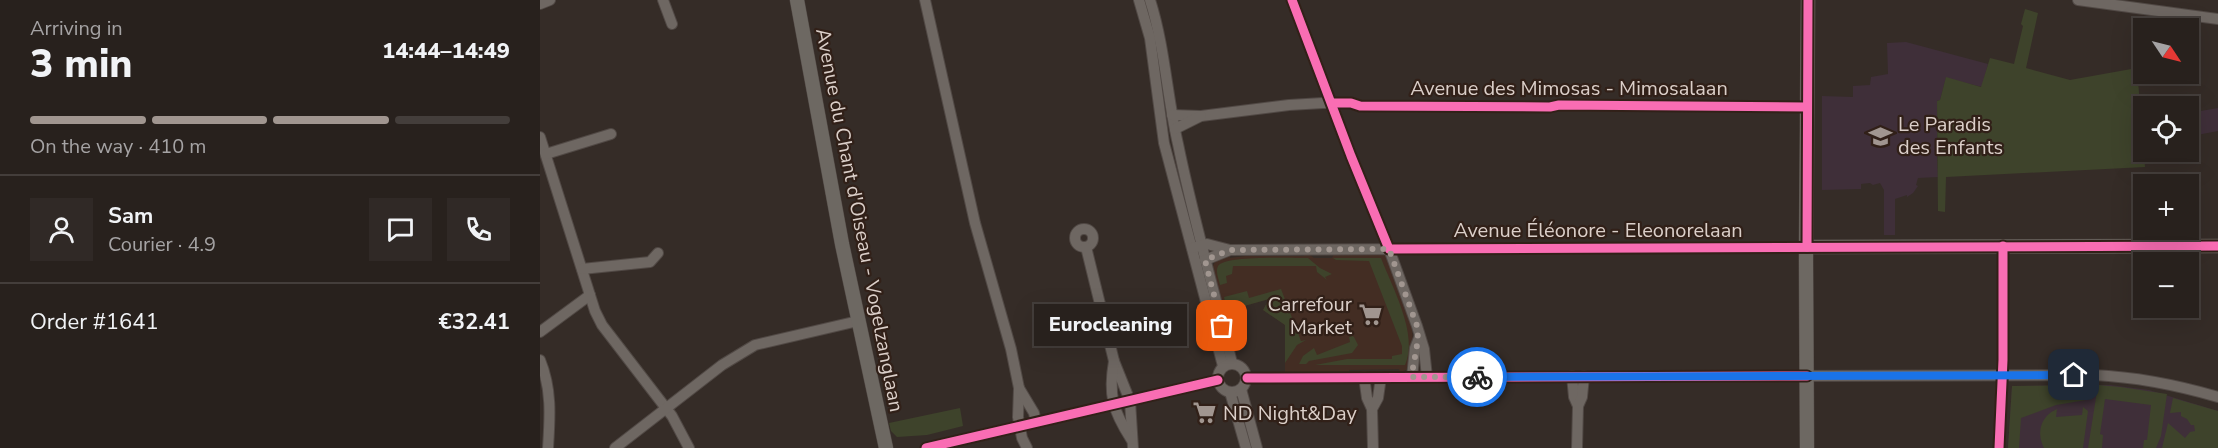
<!DOCTYPE html>
<meta charset="utf-8">
<style>
:root{--surface:#28211d;--page:#302926;--text:#f1f3f6;--muted:#a5a3a4;--line:#443e3b;--accent:#a19690}
body{margin:0;font-family:"Nunito Sans",sans-serif;background:var(--page);color:var(--text);height:100vh;display:flex;flex-direction:column;font-size:22px;white-space:nowrap}
*{box-sizing:border-box;margin:0}
p{font-size:20px;color:var(--muted)}
.icon{flex:none;width:33px;height:33px;fill:none;stroke:currentColor;stroke-width:2;stroke-linecap:round;stroke-linejoin:round}
.map{position:relative;flex:1;overflow:hidden}
.sheet{display:flex;flex-direction:column;background:var(--surface);width:540px}
.sheet>*{flex:none}
.needle{width:39px;rotate:125deg}
.fabs{position:absolute;left:1593px;top:18px;display:grid;gap:12px}
.fabs a{display:grid;place-items:center;width:66px;height:66px;border-radius:0px;background:var(--surface);box-shadow:0 6px 24px #0002,0 0 0 2px var(--line);font-size:30px}
.pin{position:absolute;display:grid;place-items:center;width:51px;height:51px;color:#fff;margin:-26px;border-radius:12px;box-shadow:0 3px 9px #0006}
.courier{position:absolute;display:grid;place-items:center;width:60px;height:60px;margin:-30px;border:4px solid #1a73e8;border-radius:50%;background:#fff;color:#222;box-shadow:0 2px 8px #0007}
.bubble{position:absolute;height:42px;border-radius:0px;background:var(--surface);box-shadow:0 6px 24px #0002,0 0 0 2px var(--line);font-size:20px;font-weight:800;line-height:42px;text-align:center}
.overview em{font-style:normal;font-weight:800}
.overview div{display:flex;flex-direction:column-reverse}
.overview{display:flex;align-items:center;justify-content:space-between;height:102px;padding:0 30px}
h1{font-size:39px;font-weight:800;line-height:45px}
.bar{display:grid;grid-template-columns:repeat(4,1fr);gap:9px 6px;align-content:center;height:72px;padding:0 30px}
.bar i{height:8px;border-radius:4px;background:var(--line)}
.bar .selected{background:var(--accent)}
.bar p{grid-column:span 4}
.line{display:flex;align-items:center;gap:15px;padding:0 30px;border-top:2px solid var(--line)}
.line div{flex:1}
.round{display:grid;place-items:center;flex:none;width:63px;height:63px;border-radius:0px;background:var(--page)}
main{display:flex;flex:1;min-height:0}
.map>svg:first-child{display:block}
.built{fill:#432d23}
.education{fill:#3f2f39}
.park{fill:#3e432b}
.lines{fill:none;stroke-linecap:round;stroke-linejoin:round}
.street-casing{stroke:#514945;stroke-width:12}
.secondary-casing{stroke:#514945;stroke-width:15}
.street{stroke:#6e6762;stroke-width:10}
.secondary{stroke:#6d6862;stroke-width:14}
.cycleway-casing{stroke:#312018;stroke-width:13}
.cycleway{stroke:#f96db3;stroke-width:9}
.done{stroke:#a19690;stroke-width:6;stroke-dasharray:0 10.8}
.route{stroke:#1a73e8;stroke-width:8}
.labels{text-anchor:middle;stroke-width:4.5;stroke-linejoin:round;paint-order:stroke}
.street-label{font-size:20px;fill:#dbcfc9;stroke:#312018}
.poi-label{font-size:20px;fill:#dbcfc9;stroke:#312018;text-anchor:start}
</style>
<main>
<section class="sheet">
<div class="overview"><div><h1>3 min</h1><p>Arriving in</p></div><em>14:44–14:49</em></div>
<div class="bar"><i class="selected"></i><i class="selected"></i><i class="selected"></i><i></i><p>On the way · 410 m</p></div>
<div class="line" style="height:108px"><a class="round"><svg class="icon" aria-label="person" viewBox="0 0 24 24"><circle cx="12" cy="8" r="4"/><path d="M4 21q1-7 8-7t8 7"/></svg></a><div><b>Sam</b><p>Courier · 4.9</p></div><a class="round"><svg class="icon" aria-label="chat" viewBox="0 0 24 24"><path d="M4 5h16v11H9l-5 4z"/></svg></a><a class="round"><svg class="icon" aria-label="phone" viewBox="0 0 24 24"><path d="M5 4h4l2 5-3 2q2 4 5 5l2-3 5 2v4C11 20 4 13 5 4z"/></svg></a></div>
<div class="line" style="height:78px"><div>Order #1641</div><b>€32.41</b></div>
</section>
<div class="map">
<svg width="1678" height="448" viewBox="0 0 1678 448">
<rect width="100%" height="100%" fill="#352c27"/>
<polygon class="built" points="764,253 769,254 774,258 792,258 794,254 799,253 799,255 828,255 828,253 843,253 846,255 872,327 873,345 869,366 866,370 860,372 859,369 809,370 809,373 745,373 745,325 723,310 729,299 683,312 672,268 676,260 690,256 690,258 705,256 764,256"/>
<g class="education">
<polygon points="1366,42 1448,64 1442,87 1406,78 1400,100 1397,101 1397,160 1398,177 1378,178 1376,185 1378,186 1373,193 1367,197 1367,195 1355,199 1355,235 1344,235 1344,190 1340,183 1333,185 1330,183 1321,184 1321,189 1282,190 1282,96 1313,97 1313,86 1330,85 1331,77 1348,74 1347,43"/>
<polygon points="1678,108 1678,131 1657,135 1656,127 1649,129 1649,113"/>
<polygon points="1548,385 1570,385 1609,390 1678,411 1678,448 1468,448 1472,386"/>
</g>
<g class="park">
<polygon points="1485,9 1498,13 1486,68 1530,80 1597,68 1605,167 1406,177 1405,212 1398,211 1397,101 1400,100 1406,77 1441,87 1450,58 1474,64 1483,26 1481,24"/>
<path d="M768,258L780,268L792,274L785,277L787,280L777,272L776,266H693L692,274L686,276L687,283L680,285C679,279 675,272 678,266C684,255 754,258 768,258Z"/>
<path d="M793,258H841C852,287 879,335 865,365H775L807,359H852V356L862,354V346L829,261L796,260Z"/>
<polygon points="741,289 761,341 766,340 757,345 745,363 745,325 723,310 729,299 687,311 684,297 707,291 709,298"/>
<polygon points="812,336 814,337 818,345 812,353 769,361 766,364 759,364 763,356 774,348 777,355 810,342 809,337"/>
<polygon points="1548,385 1550,394 1546,400 1516,405 1481,418 1479,448 1468,448 1472,386"/>
<polygon points="1558,385 1581,387 1627,394 1621,436 1616,448 1603,448 1604,440 1607,440 1611,405 1565,399 1560,434 1563,435 1562,448 1548,448"/>
<polygon points="1633,398 1678,411 1678,448 1622,448 1628,423 1645,438 1650,432 1655,431 1654,425 1651,425 1647,419 1641,416 1641,412 1630,413"/>
<path d="M1543,407L1548,411L1543,448H1504C1496,432 1501,416 1517,409L1516,417L1542,415Z"/>
<polygon points="420,408 423,426 387,435 357,437 351,431 349,423"/>
</g>
<g class="lines">
<defs>
<g id="street">
<polyline points="123,0 132,24"/>
<polyline points="385,0 435,223 471,349 479,388 478,417 482,438 487,448"/>
<polyline points="599,0 610,38 624,143 683,366"/>
<path d="M610,0C625,47 627,97 638,144C653,218 674,290 692,363"/>
<polyline points="752,0 811,156 849,249 877,326 884,349 887,377"/>
<polyline points="1538,0 1678,19"/>
<polyline points="0,4 10,0"/>
<polyline points="632,115 661,116 749,105 783,103 811,103 820,106 1010,107 1019,105 1267,107"/>
<polyline points="635,129 661,116"/>
<polyline points="0,137 55,311 62,325 132,416 149,448"/>
<polyline points="6,154 71,134"/>
<circle cx="544" cy="238" r="9"/>
<polyline points="546,247 574,361 590,401 593,448"/>
<polyline points="652,248 667,244 690,250 1267,247"/>
<polyline points="665,260 690,250"/>
<polyline points="42,269 110,262 118,253"/>
<polyline points="0,332 50,295"/>
<path d="M0,360C12,389 10,417 8,448"/>
<path d="M574,361C568,395 573,411 591,439"/>
<circle cx="692" cy="378" r="14"/>
<polyline points="1032,376 1034,397 1038,406"/>
<polyline points="824,377 827,398 832,409 833,448"/>
<polyline points="872,377 875,348 879,338"/>
<path d="M707,378L1554,375C1596,377 1637,385 1678,397"/>
<polyline points="479,388 494,413 496,422"/>
<polyline points="701,389 717,448"/>
<polyline points="690,392 706,448"/>
<polyline points="832,409 838,398 841,377"/>
<polyline points="75,448 182,365 215,345 318,321"/>
<polyline points="386,448 678,380"/>
<polyline points="1037,448 1038,406 1042,397 1044,376"/>
<polyline points="1459,448 1463,360 1463,246"/>
</g>
<g id="secondary">
<polyline points="257,0 302,244 346,448"/>
<polyline points="1267,247 1678,246"/>
<polyline points="1267,448 1266,261 1268,0"/>
</g>
</defs>
<use href="#street" class="street-casing"/>
<use href="#secondary" class="secondary-casing"/>
<use href="#street" class="street"/>
<use href="#secondary" class="secondary"/>
<defs>
<g id="cycleway">
<polyline points="752,0 811,156 849,249 1678,246"/>
<polyline points="792,103 811,103 820,106 1010,107 1019,105 1267,107"/>
<polyline points="1267,247 1268,0"/>
<polyline points="707,378 1267,376"/>
<polyline points="386,448 678,380"/>
<polyline points="1459,448 1463,360 1463,246"/>
</g>
</defs>
<use href="#cycleway" class="cycleway-casing"/>
<use href="#cycleway" class="cycleway"/>
</g>
<g class="lines">
<path class="done" d="M682,326L665,260L690,250L849,249L877,326C880,343 873,359 872,377H937"/>
<polyline class="route" points="937,377 1534,375"/>
</g>
<defs>
<symbol id="school-bare" viewBox="-9 -9 18 18"><path d="M0-5L7-2L0 1L-7-2ZM-4 1L0 2.5L4 1V4Q0 6-4 4Z" fill="#a19690" stroke="#312018" stroke-width="2.5" paint-order="stroke"/></symbol>
<symbol id="supermarket-bare" viewBox="-9 -9 18 18"><path d="M-6-5.5h2.5l.6 2H6L4.5 2H-2.5L-4.4-4H-6ZM-1.5 3.2a1.3 1.3 0 1 0 .1 0ZM3 3.2a1.3 1.3 0 1 0 .1 0Z" fill="#a19690" stroke="#312018" stroke-width="2.5" paint-order="stroke"/></symbol>
</defs>
<g fill-rule="evenodd">
<use href="#school-bare" x="1324" y="120" width="33" height="33"/>
<use href="#supermarket-bare" x="814" y="298" width="33" height="33"/>
<use href="#supermarket-bare" x="648" y="396" width="33" height="33"/>
</g>
<g class="labels">
<g class="street-label">
<text x="1029" y="95">Avenue des Mimosas - Mimosalaan</text>
<text transform="translate(320 220) rotate(79)" y="7">Avenue du Chant d'Oiseau - Vogelzanglaan</text>
<text x="1058" y="237">Avenue Éléonore - Eleonorelaan</text>
</g>
<g class="poi-label">
<text x="1358" y="131">Le Paradis<tspan x="1358" dy="23">des Enfants</tspan></text>
<text x="812" y="311" text-anchor="end">Carrefour<tspan x="812" dy="23">Market</tspan></text>
<text x="683" y="420">ND Night&amp;Day</text>
</g>
</g>
</svg>
<div class="fabs">
<a><svg class="needle" viewBox="-14 -14 28 28"><path d="M0-13l5 13h-10z" fill="#e53935"/><path d="M0 13l5-13h-10z" fill="#a5a3a4"/></svg></a>
<a><svg class="icon" aria-label="locate" viewBox="0 0 24 24"><circle cx="12" cy="12" r="6"/><path d="M12 2v4M12 18v4M2 12h4M18 12h4"/></svg></a>
<a>+</a>
<a>−</a>
</div>
<div class="pin" style="left:682px;top:326px;background:#ea580c"><svg class="icon" aria-label="bag" viewBox="0 0 24 24"><path d="M5 8h14l-1 12H6zM9 8a3 3 0 0 1 6 0"/></svg></div>
<div class="pin" style="left:1534px;top:375px;background:#1f2937"><svg class="icon" aria-label="home" viewBox="0 0 24 24"><path d="M3 11l9-7 9 7M6 9v11h12V9"/></svg></div>
<div class="courier" style="left:937px;top:377px"><svg class="icon" aria-label="bike" viewBox="0 0 24 24"><circle cx="6" cy="16" r="4"/><circle cx="18" cy="16" r="4"/><path d="M6 16l4-8h5l3 8M10 8l3 8H6M13 5h3"/></svg></div>
<div class="bubble" style="left:494px;top:304px;width:153px">Eurocleaning</div>
</div>
</main>
